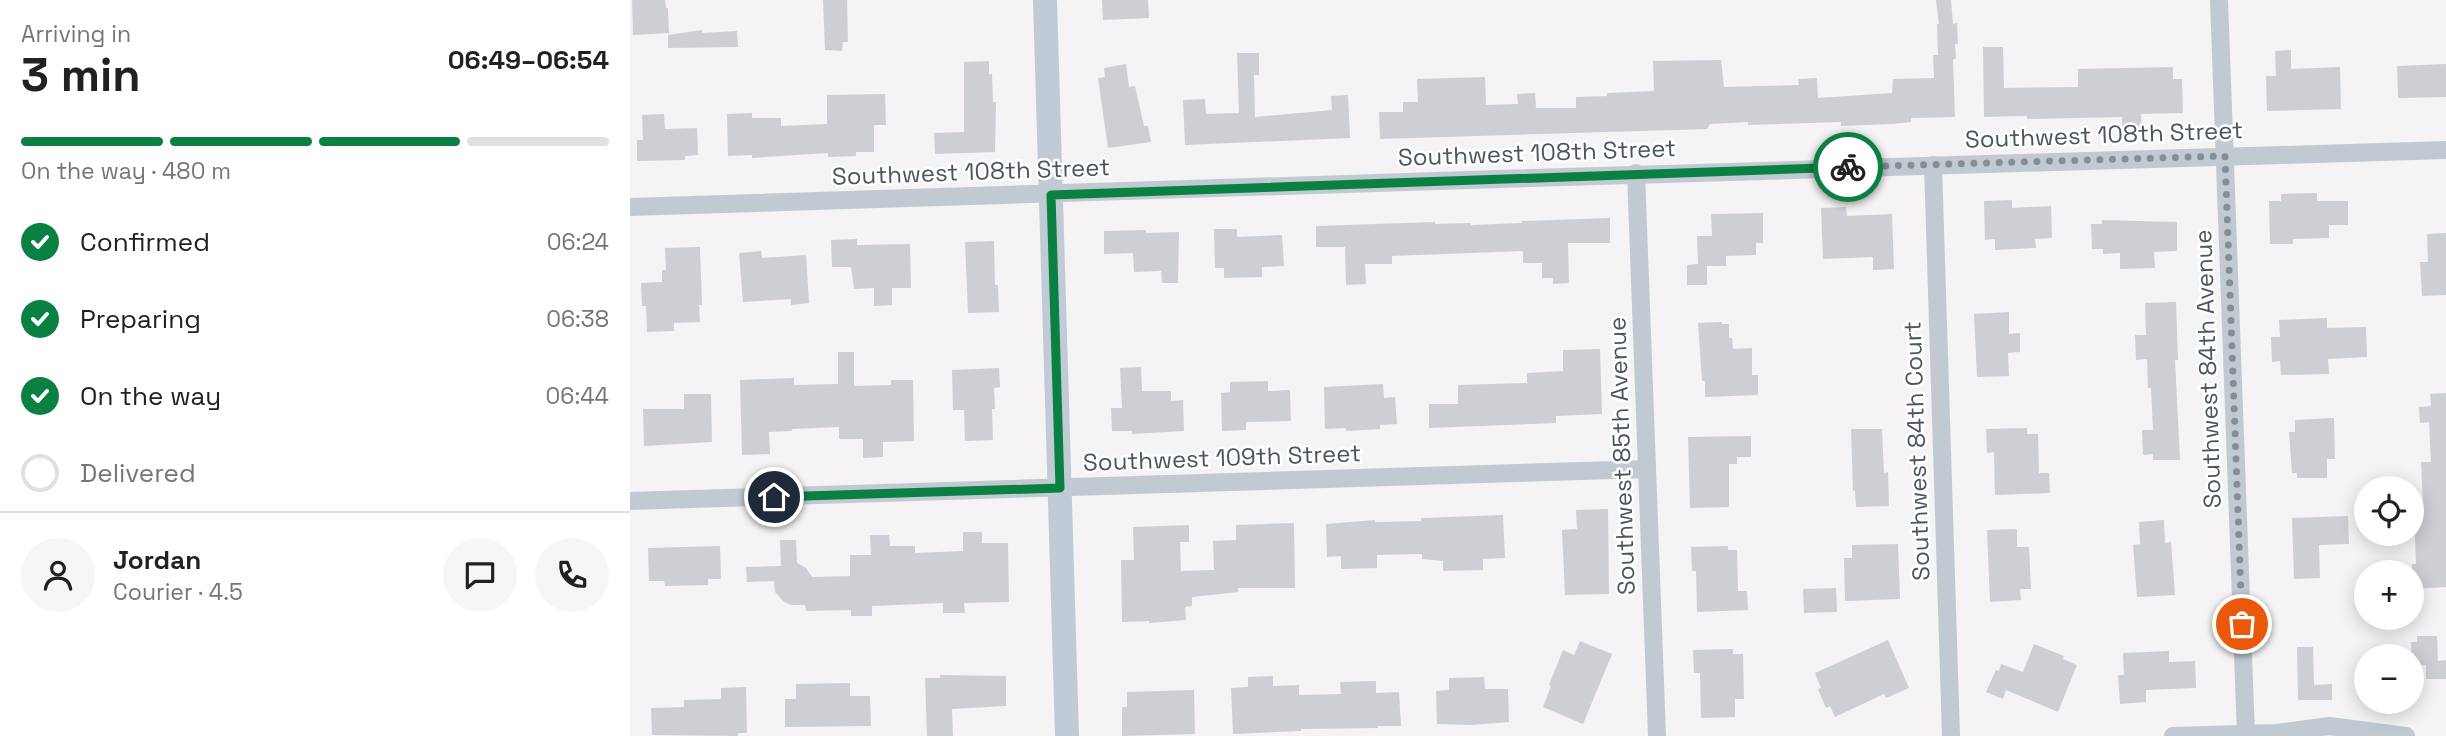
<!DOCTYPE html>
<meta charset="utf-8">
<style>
:root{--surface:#fff;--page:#f6f6f6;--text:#202124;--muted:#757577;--line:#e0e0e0;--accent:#0b8043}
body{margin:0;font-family:"Space Grotesk",sans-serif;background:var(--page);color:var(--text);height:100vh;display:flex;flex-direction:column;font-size:26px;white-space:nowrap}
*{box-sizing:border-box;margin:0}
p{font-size:23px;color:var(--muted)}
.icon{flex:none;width:38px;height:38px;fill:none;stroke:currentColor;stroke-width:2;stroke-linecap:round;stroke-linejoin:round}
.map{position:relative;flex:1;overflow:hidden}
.panel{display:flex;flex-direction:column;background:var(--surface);width:630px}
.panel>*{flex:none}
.buttons{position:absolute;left:1724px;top:476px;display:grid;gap:14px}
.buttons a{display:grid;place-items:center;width:70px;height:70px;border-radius:50%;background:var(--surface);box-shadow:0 4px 18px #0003;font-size:35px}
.pin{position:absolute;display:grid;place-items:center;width:60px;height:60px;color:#fff;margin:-30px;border:4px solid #fff;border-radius:50%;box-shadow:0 2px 7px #0007}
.courier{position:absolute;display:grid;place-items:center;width:70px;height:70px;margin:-35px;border:5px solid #0b8043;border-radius:50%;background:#fff;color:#222;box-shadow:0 2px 9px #0007}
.head em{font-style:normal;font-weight:700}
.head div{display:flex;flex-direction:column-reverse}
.head{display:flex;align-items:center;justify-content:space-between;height:119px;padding:0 21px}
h1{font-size:46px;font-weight:700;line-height:52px}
.bar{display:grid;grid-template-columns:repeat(4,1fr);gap:10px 7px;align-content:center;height:84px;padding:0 21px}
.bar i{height:9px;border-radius:5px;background:var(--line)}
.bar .selected{background:var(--accent)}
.bar p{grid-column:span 4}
.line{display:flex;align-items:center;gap:18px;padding:0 21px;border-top:2px solid var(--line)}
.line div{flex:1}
.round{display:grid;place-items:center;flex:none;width:74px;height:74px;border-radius:37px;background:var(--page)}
ol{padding:0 21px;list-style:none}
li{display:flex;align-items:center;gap:21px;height:77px}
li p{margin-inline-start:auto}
li .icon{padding:7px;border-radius:50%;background:var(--accent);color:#fff;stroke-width:4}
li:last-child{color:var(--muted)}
li i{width:38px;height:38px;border:4px solid var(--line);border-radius:50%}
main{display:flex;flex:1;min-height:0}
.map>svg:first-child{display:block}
.building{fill:#cdcfd5}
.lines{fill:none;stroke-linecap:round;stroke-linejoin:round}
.minor{stroke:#c1cad2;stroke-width:18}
.secondary{stroke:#c1cbd6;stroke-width:24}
.done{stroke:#868d94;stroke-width:7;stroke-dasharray:0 12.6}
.route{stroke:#0b8043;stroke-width:9}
.labels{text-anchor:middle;stroke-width:5;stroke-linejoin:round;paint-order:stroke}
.street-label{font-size:24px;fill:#4a5661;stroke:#fff}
</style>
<main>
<section class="panel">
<div class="head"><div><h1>3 min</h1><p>Arriving in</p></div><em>06:49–06:54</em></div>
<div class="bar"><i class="selected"></i><i class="selected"></i><i class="selected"></i><i></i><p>On the way · 480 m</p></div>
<ol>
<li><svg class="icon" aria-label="check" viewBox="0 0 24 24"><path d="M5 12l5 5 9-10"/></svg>Confirmed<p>06:24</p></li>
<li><svg class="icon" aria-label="check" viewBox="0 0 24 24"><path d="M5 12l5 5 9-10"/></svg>Preparing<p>06:38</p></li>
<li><svg class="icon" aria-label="check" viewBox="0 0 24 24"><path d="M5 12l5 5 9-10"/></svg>On the way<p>06:44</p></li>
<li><i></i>Delivered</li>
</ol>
<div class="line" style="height:126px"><a class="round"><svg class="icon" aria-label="person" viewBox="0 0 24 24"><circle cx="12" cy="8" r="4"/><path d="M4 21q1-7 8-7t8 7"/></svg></a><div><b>Jordan</b><p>Courier · 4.5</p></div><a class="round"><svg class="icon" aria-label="chat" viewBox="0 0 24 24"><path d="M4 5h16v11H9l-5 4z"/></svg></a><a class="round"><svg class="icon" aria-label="phone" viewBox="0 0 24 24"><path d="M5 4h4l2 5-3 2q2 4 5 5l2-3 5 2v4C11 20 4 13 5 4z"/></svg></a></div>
</section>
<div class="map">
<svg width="1816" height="736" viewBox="0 0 1816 736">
<rect width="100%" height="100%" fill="#f5f3f3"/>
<g class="building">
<polygon points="2,0 35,0 36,8 38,8 39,33 3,35"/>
<polygon points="193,0 217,0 218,42 213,42 212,51 195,50"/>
<polygon points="472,0 518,0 519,18 473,20"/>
<polygon points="1306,0 1321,0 1323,24 1327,23 1328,44 1325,44 1326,59 1323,59 1325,117 1281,118 1281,122 1262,124 1211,126 1211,122 1118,125 1118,122 1080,124 1077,129 750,139 749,112 773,112 773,102 788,102 787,79 855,77 856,105 888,104 887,94 905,93 906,108 946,108 946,97 977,96 977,93 1024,91 1023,61 1091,60 1094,87 1169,85 1168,79 1187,78 1188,98 1262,93 1263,79 1304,78 1303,55 1308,55 1307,24 1309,24"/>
<polygon points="72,30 72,33 107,31 108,47 38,48 38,35"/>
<polygon points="1353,47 1373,47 1374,88 1448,87 1448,69 1543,67 1543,79 1552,79 1553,113 1511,114 1512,133 1492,133 1492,117 1397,119 1397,116 1354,117"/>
<polygon points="1661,50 1661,69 1710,67 1711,109 1637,111 1636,76 1646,76 1645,51"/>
<polygon points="607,53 629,53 629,75 624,75 625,117 702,110 701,96 718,95 720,138 555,145 553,100 575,99 576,114 609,113"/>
<polygon points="359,61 359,74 362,74 363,102 366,102 365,152 305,154 304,133 334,132 334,62"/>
<polygon points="496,64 499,87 505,86 514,126 518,126 521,142 478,148 468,78 475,77 474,68"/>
<polygon points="1816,64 1816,97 1768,98 1767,66"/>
<polygon points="255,94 256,125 244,125 244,152 226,152 226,156 198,157 198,153 122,158 122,155 98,156 97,114 122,113 122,118 151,118 151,126 197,124 197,95"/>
<polygon points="34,114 35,129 67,128 68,155 55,156 55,160 7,161 7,140 13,140 12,115"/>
<polygon points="1687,193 1687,201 1718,201 1718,225 1699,225 1699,238 1663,239 1663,244 1640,244 1639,201 1651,201 1651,194"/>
<polygon points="1382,200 1382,208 1421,206 1422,238 1405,239 1406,248 1365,250 1365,239 1355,240 1354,201"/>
<polygon points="1216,207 1217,216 1262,214 1264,269 1243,270 1243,257 1193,259 1191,208"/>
<polygon points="1133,213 1133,243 1126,243 1126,255 1096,256 1096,266 1077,266 1077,285 1057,285 1057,265 1068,264 1067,236 1082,236 1081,214"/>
<polygon points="980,218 980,243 938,243 939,283 923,284 923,278 912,278 912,263 893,263 893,251 762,256 762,264 735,264 736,284 716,285 715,247 686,247 686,226 805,222 805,224 841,223 841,225 892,223 892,221"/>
<polygon points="1472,220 1547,222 1547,251 1524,252 1525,268 1490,269 1490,253 1473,254 1473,249 1462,249 1461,224 1472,224"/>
<polygon points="584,229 607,229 607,237 652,235 654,266 632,267 632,277 594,278 594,268 585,268"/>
<polygon points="516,230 516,233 549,232 548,283 532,283 531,271 504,272 503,253 474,254 474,231"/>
<polygon points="1816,233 1816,295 1792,296 1790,262 1798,262 1797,234"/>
<polygon points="227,239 227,245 280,244 281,288 262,288 262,305 244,306 244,288 224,289 221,267 202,267 201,240"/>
<polygon points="364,241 365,285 368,285 369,312 338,313 335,242"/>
<polygon points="70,247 72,305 69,305 70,322 44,323 44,331 17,332 16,306 12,306 11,283 32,282 32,270 36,270 35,248"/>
<polygon points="131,251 132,258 176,255 179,303 161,305 161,299 113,302 109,253"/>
<polygon points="1546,302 1548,360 1545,360 1550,460 1523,460 1523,454 1513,455 1512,430 1523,430 1521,388 1518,388 1517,359 1506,360 1505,335 1516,335 1515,303"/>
<polygon points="1379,312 1379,334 1390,333 1390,352 1378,353 1379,376 1347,377 1344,314"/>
<polygon points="1697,318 1697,328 1736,327 1737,357 1698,359 1699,374 1651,375 1650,361 1642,362 1641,337 1650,337 1649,320"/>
<polygon points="1092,322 1092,324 1099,324 1099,338 1102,338 1103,349 1122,348 1122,375 1128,375 1128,395 1075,397 1075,381 1072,381 1068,323"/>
<polygon points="970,349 972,414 926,416 926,423 799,428 799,404 828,404 828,385 897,383 897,373 933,371 933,350"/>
<polygon points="208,352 224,352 224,386 261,385 261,380 283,380 284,441 253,442 253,457 233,458 233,439 209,439 209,427 162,429 162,431 139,432 140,454 112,455 110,380 164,378 164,385 208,384"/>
<polygon points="511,367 512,391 541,391 541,401 553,400 554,431 502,434 502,431 482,431 481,408 492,408 490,368"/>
<polygon points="369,368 370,387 364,388 365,409 362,409 363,440 335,441 334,410 323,410 322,370"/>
<polygon points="638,381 638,391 660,390 661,421 616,422 616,430 592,431 591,393 600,392 600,382"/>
<polygon points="753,384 754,398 765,397 767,424 750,425 750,429 716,431 716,428 695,429 694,387"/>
<polygon points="1816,393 1816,587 1782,589 1782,564 1786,564 1784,511 1792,511 1793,502 1791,462 1801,462 1799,422 1790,423 1789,407 1801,406 1800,394"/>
<polygon points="54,394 81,394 82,442 14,446 13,409 54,409"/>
<polygon points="1704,418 1705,459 1697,459 1697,478 1667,478 1667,473 1662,473 1659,432 1665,432 1665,420"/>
<polygon points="1397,428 1397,434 1408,434 1409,473 1419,473 1420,493 1365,495 1364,452 1357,453 1356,429"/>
<polygon points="1221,429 1252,429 1254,473 1258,472 1259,506 1226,507 1225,491 1223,491"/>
<polygon points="1121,436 1121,457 1107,457 1107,464 1099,464 1099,507 1060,508 1058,437"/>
<polygon points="978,509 979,594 935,595 932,530 947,529 946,510"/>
<polygon points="873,515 875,558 853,559 853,570 813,571 813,561 792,559 792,554 747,555 747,568 711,569 711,556 697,557 696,524 745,520 745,522 791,521 791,518"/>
<polygon points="1718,516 1719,544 1689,545 1690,578 1664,579 1662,518"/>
<polygon points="1534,520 1535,543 1541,542 1545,595 1507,597 1503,545 1510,544 1509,522"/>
<polygon points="664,523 665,588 608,588 608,592 562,597 562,606 555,607 556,620 519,623 519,621 492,622 491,560 504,560 503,527 559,525 559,542 550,542 551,571 584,570 583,541 606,540 606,525"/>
<polygon points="1387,529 1387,547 1399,547 1401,589 1390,589 1391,600 1360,602 1357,530"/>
<polygon points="333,532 352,532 352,543 378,543 379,602 334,603 335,613 313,613 313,603 242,606 242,616 221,616 221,610 176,611 175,605 161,605 154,602 145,592 144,581 117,582 116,567 151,566 150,540 166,540 167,563 176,568 182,577 220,576 220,555 241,555 240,535 259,535 260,546 285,546 285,553 333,551"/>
<polygon points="1268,544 1270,599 1215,601 1214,558 1222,558 1222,545"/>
<polygon points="90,546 91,579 78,579 78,585 35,586 34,581 19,581 18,548"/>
<polygon points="1098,546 1098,550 1107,550 1108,591 1117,591 1118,610 1067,612 1066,571 1062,571 1061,547"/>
<polygon points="1206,588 1207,612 1174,613 1173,589"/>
<polygon points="1787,636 1807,636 1808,661 1816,660 1816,679 1796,679 1796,665 1786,666 1786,661 1782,661 1781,642 1787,642"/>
<polygon points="1258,640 1279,688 1256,698 1254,694 1205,717 1200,706 1196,708 1188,689 1191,688 1185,673"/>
<polygon points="950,641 982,654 953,724 913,707 921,686 919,685 933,650 944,655"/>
<polygon points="1404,644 1434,656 1433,659 1447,665 1428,712 1376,690 1373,699 1356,692 1366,670 1369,671 1371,664 1393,672"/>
<polygon points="1667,647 1683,647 1684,685 1702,684 1702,700 1668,700"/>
<polygon points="1103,649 1103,654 1113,654 1114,699 1105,699 1105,717 1071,718 1070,673 1064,673 1063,650"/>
<polygon points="1539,651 1539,662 1565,661 1566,688 1516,690 1516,702 1490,704 1488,675 1494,675 1493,653"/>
<polygon points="310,675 376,676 376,706 322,709 323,736 297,736 295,678 310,678"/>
<polygon points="643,676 643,686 669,685 669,695 711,694 710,682 746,681 746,693 769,692 771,726 748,726 748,728 671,729 671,731 603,734 601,688 618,687 618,677"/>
<polygon points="854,677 855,689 878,689 879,722 841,725 807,724 806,691 819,690 819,678"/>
<polygon points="220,683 220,696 240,696 241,726 155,727 155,699 166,699 166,684"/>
<polygon points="116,687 117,733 108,733 108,736 22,735 21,708 54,707 54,700 91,699 91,688"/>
<polygon points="564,690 565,734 492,736 492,707 497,707 497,692"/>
</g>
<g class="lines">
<g class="minor">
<polyline points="1589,0 1616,736"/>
<polyline points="1303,165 1321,736"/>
<polyline points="1006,173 1027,736"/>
<path d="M0,207C605,189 1211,166 1816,150"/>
<polyline points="0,501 1017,469"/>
<polyline points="1543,736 1647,733 1699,726 1776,736"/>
</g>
<polyline class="secondary" points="415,0 437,736"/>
</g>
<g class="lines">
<polyline class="done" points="1218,167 1595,156 1612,624"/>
<polyline class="route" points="144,497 430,488 421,195 1218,167"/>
</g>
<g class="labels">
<g class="street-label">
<text transform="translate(1474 135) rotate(-2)" y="8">Southwest 108th Street</text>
<text transform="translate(907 153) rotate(-2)" y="8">Southwest 108th Street</text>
<text transform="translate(341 172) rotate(-2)" y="8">Southwest 108th Street</text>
<text transform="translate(1578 369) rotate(-92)" y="8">Southwest 84th Avenue</text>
<text transform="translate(1287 451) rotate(-92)" y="8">Southwest 84th Court</text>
<text transform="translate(992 456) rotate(-92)" y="8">Southwest 85th Avenue</text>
<text transform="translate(592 458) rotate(-2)" y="8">Southwest 109th Street</text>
</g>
</g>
</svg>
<div class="buttons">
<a><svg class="icon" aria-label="locate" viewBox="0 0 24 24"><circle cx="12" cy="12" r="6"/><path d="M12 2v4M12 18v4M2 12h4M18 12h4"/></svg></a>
<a>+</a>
<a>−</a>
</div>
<div class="pin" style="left:1612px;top:624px;background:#ea580c"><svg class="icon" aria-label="bag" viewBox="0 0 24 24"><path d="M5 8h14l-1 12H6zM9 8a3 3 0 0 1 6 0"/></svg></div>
<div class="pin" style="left:144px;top:497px;background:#1f2937"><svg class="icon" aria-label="home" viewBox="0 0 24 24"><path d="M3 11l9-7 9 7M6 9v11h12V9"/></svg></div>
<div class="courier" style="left:1218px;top:167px"><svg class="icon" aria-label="bike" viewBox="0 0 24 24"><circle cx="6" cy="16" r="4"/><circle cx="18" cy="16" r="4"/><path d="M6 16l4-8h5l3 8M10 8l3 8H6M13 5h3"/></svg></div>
</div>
</main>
